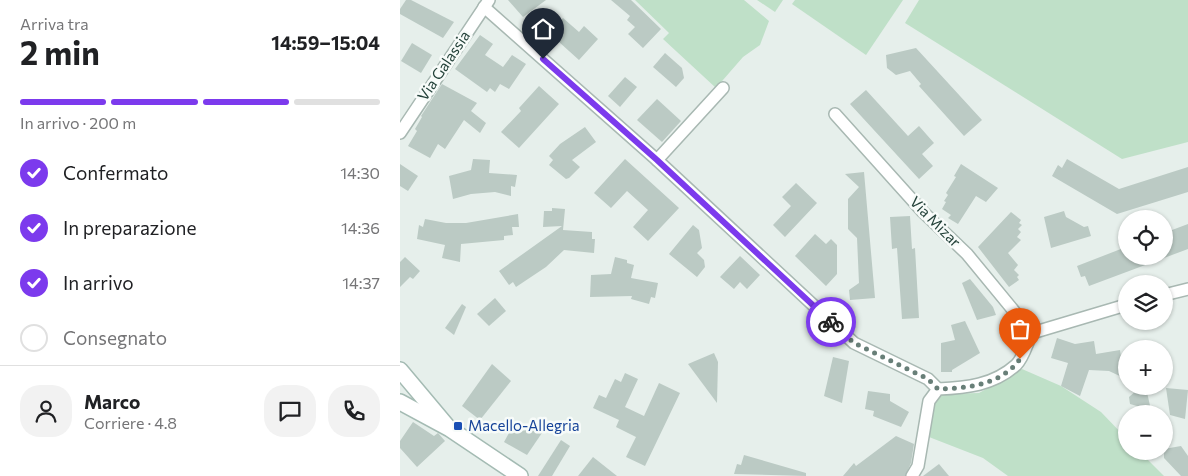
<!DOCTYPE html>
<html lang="it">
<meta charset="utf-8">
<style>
:root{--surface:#fff;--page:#f2f2f2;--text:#202124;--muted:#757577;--line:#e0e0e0;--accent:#7c3aed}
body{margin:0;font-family:Commissioner,sans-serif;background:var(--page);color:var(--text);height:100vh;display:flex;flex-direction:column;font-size:19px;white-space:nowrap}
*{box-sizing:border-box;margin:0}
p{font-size:16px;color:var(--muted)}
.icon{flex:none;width:28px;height:28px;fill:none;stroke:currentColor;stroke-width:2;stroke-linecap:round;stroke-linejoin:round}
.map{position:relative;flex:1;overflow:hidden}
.drawer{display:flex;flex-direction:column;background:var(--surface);width:400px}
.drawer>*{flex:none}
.tools{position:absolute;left:718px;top:210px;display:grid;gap:10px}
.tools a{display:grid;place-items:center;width:55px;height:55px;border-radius:50%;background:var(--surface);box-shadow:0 1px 4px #0004;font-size:25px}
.pin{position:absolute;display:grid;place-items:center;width:42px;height:42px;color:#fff;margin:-51px -21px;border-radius:50% 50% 50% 0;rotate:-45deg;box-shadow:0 0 5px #0007}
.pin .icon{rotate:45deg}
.courier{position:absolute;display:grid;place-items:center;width:50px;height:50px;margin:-25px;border:4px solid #7c3aed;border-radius:50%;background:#fff;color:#222;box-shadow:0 1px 6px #0007}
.head em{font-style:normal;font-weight:700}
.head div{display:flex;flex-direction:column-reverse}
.head{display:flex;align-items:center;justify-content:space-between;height:85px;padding:0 20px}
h1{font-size:32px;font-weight:700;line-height:38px}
.bar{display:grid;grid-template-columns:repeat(4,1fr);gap:8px 5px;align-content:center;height:60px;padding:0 20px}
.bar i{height:6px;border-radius:4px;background:var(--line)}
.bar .active{background:var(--accent)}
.bar p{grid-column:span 4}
.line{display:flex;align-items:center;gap:12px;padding:0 20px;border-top:1px solid var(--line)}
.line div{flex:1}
.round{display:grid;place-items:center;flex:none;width:52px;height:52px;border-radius:20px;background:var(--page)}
ol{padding:0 20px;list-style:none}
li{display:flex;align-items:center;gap:15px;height:55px}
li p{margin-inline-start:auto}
li .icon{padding:5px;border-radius:50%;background:var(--accent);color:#fff;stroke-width:4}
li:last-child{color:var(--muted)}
li i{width:28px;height:28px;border:2px solid var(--line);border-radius:50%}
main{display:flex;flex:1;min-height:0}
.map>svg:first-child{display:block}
.green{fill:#bfe0c8}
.building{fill:#bbcac4}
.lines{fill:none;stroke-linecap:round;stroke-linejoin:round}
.street-casing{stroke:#a8b8b2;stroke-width:14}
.secondary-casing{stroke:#a4bbb3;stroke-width:18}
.street{stroke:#fff;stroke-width:11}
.secondary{stroke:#fff;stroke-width:15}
.done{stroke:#687f78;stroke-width:5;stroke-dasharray:0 9}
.route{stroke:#7c3aed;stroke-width:6}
.transit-dot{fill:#1a4fb4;stroke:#f7fbf9;stroke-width:2}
.labels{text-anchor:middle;stroke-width:5;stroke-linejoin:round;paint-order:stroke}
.street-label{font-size:15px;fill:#24423a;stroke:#f7fbf9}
.transit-label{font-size:15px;fill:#164399;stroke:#f7fbf9;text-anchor:start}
</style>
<main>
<section class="drawer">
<div class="head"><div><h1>2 min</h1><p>Arriva tra</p></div><em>14:59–15:04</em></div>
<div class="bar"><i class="active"></i><i class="active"></i><i class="active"></i><i></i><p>In arrivo · 200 m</p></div>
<ol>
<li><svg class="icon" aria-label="check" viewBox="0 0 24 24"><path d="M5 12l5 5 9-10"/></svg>Confermato<p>14:30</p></li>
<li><svg class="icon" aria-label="check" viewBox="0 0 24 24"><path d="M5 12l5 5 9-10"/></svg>In preparazione<p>14:36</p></li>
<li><svg class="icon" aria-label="check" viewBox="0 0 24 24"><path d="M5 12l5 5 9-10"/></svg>In arrivo<p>14:37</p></li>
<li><i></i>Consegnato</li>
</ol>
<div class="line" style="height:90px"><a class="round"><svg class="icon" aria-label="person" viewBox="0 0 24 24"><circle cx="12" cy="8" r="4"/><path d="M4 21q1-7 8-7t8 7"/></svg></a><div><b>Marco</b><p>Corriere · 4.8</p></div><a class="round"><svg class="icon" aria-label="chat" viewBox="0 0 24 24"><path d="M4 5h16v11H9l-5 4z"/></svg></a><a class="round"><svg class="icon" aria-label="phone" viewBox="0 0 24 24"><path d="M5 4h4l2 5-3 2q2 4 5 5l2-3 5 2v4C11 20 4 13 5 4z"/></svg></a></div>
</section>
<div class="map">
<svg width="788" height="476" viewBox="0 0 788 476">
<rect width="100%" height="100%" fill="#e6efeb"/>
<g class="green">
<polygon points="235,0 344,0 369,21 360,45 343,57 316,88 263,39 269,33"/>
<polygon points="357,0 383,0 375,12"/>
<polygon points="395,0 503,0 466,55 392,4"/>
<polygon points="519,0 788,0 788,142 722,159 505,23"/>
<polygon points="622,369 661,386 701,412 726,438 726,451 739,451 764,476 608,476 583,458 529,437 533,404 542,394 579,393"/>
</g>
<g class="building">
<polygon points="6,0 11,0 54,22 43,38 0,14 0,9"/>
<polygon points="108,0 146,0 123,17"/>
<polygon points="211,0 231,0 261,29 243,48 228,34 235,27 227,20 230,16"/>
<polygon points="163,18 179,32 184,26 198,39 179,60 149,33"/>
<polygon points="80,35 93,44 85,55 103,67 112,55 126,64 109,89 100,84 95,92 90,88 87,92 55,69"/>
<polygon points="12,43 32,55 21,73 1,61"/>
<polygon points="516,48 582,120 564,136 519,86 521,84 510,71 496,75 487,68 486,55"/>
<polygon points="265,53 282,68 284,78 276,87 253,67"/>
<polygon points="225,77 237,87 220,107 208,96"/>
<polygon points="42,84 77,103 71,111 86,123 80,133 64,120 45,149 38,144 30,158 8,146 17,131 15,129 22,117 21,116"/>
<polygon points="139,86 159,104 119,148 101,132 121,111 119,108"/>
<polygon points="466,90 508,136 519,126 534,143 522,154 533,166 519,179 450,104"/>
<polygon points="257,99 281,121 262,142 237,120"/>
<polygon points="185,127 196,142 172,160 180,167 169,178 166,179 149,165 153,160 149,156 160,144"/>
<polygon points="73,159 90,160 89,173 117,175 115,187 111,186 111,196 95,192 71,194 53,199 49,176 71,170"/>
<polygon points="225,159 279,208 248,241 233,227 248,210 227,191 211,208 194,193"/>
<polygon points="667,159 719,189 788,167 788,192 717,214 652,176 658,165 662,168"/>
<polygon points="0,164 18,176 8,191 0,186"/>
<polygon points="561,164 598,188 586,202 576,196 558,224 548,218 551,215 542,209 546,202 544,201 548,195 546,193 556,177 554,176"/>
<polygon points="464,172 475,298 450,300 449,290 459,283 457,238 448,229 448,199 459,187 445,174"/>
<polygon points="396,183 417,203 385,237 373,225 391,206 382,197"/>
<polygon points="152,208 165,209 163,230 192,232 192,239 195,239 194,253 164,250 146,267 116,287 113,282 109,285 99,271 162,226 143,227 144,211 152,211"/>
<polygon points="664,211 666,217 684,227 688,226 691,236 651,248 644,217"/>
<polygon points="611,212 621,220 619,223 622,225 618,229 621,232 617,237 621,240 608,253 618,265 614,270 619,275 617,277 619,280 609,287 578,247"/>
<polygon points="118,214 119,227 112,227 113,235 104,236 104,240 61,244 60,262 42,258 45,245 17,239 19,225 23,227 25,219 46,223 66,223"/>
<polygon points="510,216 512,249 515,248 519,318 502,319 497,248 492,249 490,217"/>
<polygon points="788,224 788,249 689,286 685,276 681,277 677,266 726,247 726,256 764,256 764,233"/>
<polygon points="293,225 299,230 302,248 297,253 304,260 305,267 297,277 269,254"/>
<polygon points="415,234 426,244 431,239 437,245 437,274 426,286 395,256"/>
<polygon points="340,256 360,275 347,289 340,282 334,289 320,277"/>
<polygon points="5,257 20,271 13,279 10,277 0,287 0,262"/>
<polygon points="215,257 227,260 227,263 234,265 231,278 258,283 255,298 251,297 249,304 231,299 232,296 190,297 191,275 211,274"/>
<polygon points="570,279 593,307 596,315 577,320 562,283"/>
<polygon points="95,298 106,311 89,326 77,314"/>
<polygon points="62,304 66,307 54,335 45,328"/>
<polygon points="565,321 580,353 552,370 552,372 541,372 541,343 555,340 551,325"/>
<polygon points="657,338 675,344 694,341 696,354 720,350 724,378 709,371 689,370 680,396 661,386 668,363 651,358"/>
<polygon points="314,353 318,362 317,403 288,364"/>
<polygon points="433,357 449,361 442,403 424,396"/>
<polygon points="92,364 111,381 80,420 62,406"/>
<polygon points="225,373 238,379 225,407 244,416 259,383 280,393 245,466 226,457 236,437 216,427 219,420 193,408 199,395 206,398 215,379 221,382"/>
<polygon points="746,388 751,410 730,404 729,397 737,390"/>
<polygon points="766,388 788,390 785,419 770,415"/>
<polygon points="468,391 490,394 490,401 509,412 501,427 473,416 474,411 465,409"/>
<polygon points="13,422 34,436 38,433 45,441 17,467 0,448 0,441"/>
<polygon points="146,427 127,455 104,442 109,433"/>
<polygon points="496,436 514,444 511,463 505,476 443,476 454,463 456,466"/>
<polygon points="161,440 170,446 152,476 138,476"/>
<polygon points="781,446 788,456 788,476 781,476 764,458 764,449"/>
<polygon points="344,455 406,473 406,476 334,474 337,464 341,465"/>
<polygon points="193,457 217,476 178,476"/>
<polygon points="539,464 549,476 523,476"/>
</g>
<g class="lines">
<defs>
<g id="street">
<polyline points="84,7 257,160 454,343 528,379 538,389"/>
<polyline points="435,114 523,212 567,254 632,333"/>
<polyline points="0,133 89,0"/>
<polyline points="257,160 323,88"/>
<polyline points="764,295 788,289"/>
<path d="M512,476L518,466L529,401L538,389C566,388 594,385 616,365C624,357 627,343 632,333L726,305"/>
</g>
<g id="secondary">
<polyline points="0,370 47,426"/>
<polyline points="0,402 50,429 120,476"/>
</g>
</defs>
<use href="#street" class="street-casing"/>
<use href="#secondary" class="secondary-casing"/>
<use href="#street" class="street"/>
<use href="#secondary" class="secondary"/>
</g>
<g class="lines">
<path class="done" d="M431,322L454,343L528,379L538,389C568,388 601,385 620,359"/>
<polyline class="route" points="143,59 257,160 431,322"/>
</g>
<rect class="transit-dot" x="53" y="421" width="10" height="10" rx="2.5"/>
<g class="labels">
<g class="street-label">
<text transform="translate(44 66) rotate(-56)" y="5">Via Galassia</text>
<text transform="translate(535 222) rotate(45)" y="5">Via Mizar</text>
</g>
<g class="transit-label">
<text x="68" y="431">Macello-Allegria</text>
</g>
</g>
</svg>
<div class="tools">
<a><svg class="icon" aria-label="locate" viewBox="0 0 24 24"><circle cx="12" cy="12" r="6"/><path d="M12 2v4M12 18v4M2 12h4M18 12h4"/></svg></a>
<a><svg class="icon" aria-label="layers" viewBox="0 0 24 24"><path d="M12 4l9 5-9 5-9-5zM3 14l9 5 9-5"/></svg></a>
<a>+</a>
<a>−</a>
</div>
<div class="pin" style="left:620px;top:359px;background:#ea580c"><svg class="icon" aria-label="bag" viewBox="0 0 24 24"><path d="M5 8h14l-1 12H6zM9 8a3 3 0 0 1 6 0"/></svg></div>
<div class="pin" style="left:143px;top:59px;background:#1f2937"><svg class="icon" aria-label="home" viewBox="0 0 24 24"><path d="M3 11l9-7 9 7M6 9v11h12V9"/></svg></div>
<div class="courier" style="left:431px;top:322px"><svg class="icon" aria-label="bike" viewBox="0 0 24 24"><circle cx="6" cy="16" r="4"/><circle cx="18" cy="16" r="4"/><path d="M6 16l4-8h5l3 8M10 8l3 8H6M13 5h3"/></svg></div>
</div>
</main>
